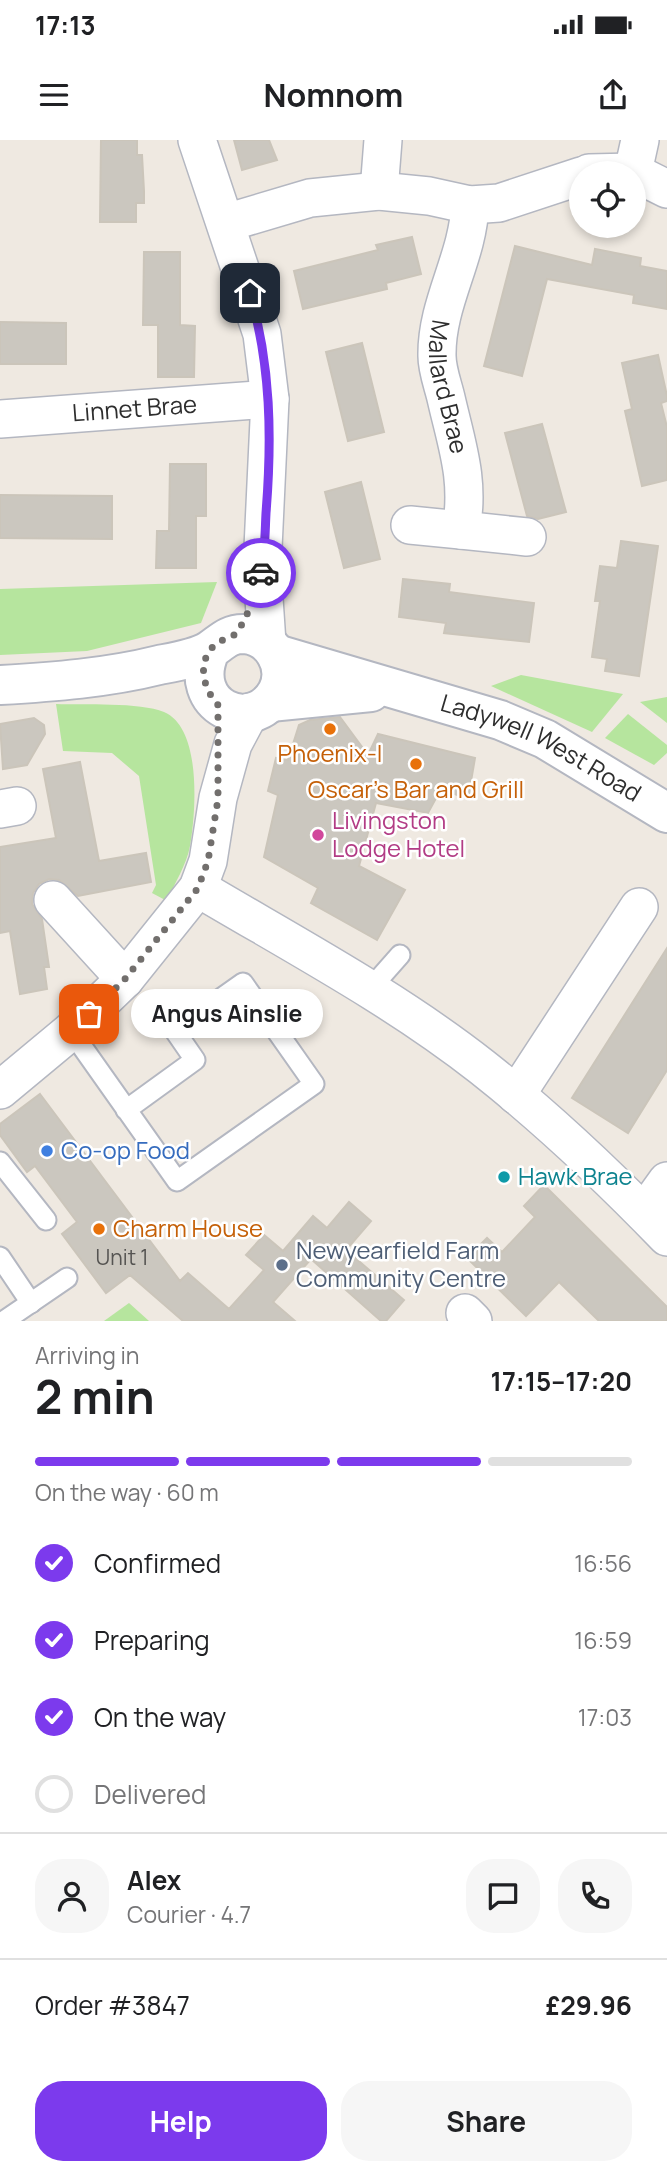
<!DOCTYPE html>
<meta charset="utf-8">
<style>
:root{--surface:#fff;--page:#f6f6f6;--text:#202124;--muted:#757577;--line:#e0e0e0;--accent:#7c3aed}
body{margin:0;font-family:Manrope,sans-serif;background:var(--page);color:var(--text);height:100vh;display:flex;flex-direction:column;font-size:26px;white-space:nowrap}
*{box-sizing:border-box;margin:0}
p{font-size:23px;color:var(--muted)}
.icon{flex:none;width:38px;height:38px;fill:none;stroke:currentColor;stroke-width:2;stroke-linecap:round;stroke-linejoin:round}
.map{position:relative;height:1181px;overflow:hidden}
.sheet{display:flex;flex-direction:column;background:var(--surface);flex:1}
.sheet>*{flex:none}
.tools{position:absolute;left:569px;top:21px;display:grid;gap:14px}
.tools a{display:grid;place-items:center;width:77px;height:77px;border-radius:50%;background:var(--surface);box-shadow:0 4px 10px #0003;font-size:35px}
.pin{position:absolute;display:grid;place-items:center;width:60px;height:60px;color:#fff;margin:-30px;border-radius:14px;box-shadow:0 4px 10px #0006}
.courier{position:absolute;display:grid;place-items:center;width:70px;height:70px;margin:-35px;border:5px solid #7c3aed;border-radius:50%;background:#fff;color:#222;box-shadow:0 2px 9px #0007}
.bubble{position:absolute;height:49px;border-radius:24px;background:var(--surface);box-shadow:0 4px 10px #0003;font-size:23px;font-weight:700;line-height:49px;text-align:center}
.headline em{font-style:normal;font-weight:700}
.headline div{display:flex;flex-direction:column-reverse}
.headline{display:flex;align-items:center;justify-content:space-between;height:119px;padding:0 35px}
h1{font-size:46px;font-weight:700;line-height:52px}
.bar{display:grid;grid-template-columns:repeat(4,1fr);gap:10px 7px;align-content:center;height:84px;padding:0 35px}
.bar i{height:9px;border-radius:5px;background:var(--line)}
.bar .selected{background:var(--accent)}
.bar p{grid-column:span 4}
.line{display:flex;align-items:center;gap:18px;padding:0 35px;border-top:2px solid var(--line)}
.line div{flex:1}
.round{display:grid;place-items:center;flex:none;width:74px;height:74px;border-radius:28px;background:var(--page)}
ol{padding:0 35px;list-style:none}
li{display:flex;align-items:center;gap:21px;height:77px}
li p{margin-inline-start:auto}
li .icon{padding:7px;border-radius:50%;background:var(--accent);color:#fff;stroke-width:4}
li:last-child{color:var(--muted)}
li i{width:38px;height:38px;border:4px solid var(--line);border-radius:50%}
.action{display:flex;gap:14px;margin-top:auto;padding:14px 35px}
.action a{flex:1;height:80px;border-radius:28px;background:var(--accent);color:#fff;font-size:28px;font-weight:700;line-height:80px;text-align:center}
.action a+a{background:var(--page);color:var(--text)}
.status{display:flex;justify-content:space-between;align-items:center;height:49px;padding:0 35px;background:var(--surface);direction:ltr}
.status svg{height:19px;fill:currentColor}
header{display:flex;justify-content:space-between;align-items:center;height:91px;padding:0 35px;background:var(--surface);font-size:32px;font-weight:700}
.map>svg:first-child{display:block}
.green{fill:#b6e59e}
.building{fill:#cbc7bf;stroke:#cbc5ba;stroke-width:2}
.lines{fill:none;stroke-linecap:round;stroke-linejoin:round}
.lane-casing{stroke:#b4b7c1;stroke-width:23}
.street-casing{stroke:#b4b7c1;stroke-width:40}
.secondary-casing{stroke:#b4b7c1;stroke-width:42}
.lane{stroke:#fff;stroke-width:19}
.street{stroke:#fff;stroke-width:37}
.secondary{stroke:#fff;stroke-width:38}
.done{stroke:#726f6d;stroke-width:7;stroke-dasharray:0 12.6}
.route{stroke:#7c3aed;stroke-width:9}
.food-dot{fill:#e8710a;stroke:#fff;stroke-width:2.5}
.hotel-dot{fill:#d1479c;stroke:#fff;stroke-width:2.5}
.shop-dot{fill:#3f7fe0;stroke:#fff;stroke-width:2.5}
.culture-dot{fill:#0f9aa8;stroke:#fff;stroke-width:2.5}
.service-dot{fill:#5c6f8a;stroke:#fff;stroke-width:2.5}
.labels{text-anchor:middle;stroke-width:5;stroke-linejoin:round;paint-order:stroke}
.number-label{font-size:21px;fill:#555452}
.street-label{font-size:24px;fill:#2e2e2e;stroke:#fff}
.food-label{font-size:24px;fill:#c56008;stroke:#fff}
.hotel-label{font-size:24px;fill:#b23c85;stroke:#fff;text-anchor:start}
.shop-label{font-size:24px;fill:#366cbe;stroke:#fff;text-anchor:start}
.culture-label{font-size:24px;fill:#0d838f;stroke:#fff;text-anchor:start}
.service-label{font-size:24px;fill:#4e5e75;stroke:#fff;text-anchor:start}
</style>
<div class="status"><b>17:13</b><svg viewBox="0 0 49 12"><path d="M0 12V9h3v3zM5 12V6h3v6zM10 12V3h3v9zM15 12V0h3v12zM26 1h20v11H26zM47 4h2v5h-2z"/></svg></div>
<header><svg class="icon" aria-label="menu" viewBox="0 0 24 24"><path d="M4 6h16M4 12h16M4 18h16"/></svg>Nomnom<svg class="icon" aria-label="share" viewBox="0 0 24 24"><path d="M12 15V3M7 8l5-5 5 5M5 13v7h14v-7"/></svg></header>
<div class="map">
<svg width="667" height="1181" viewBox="0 0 667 1181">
<rect width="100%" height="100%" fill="#efe9e1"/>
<g class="green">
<polygon points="217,442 201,483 87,511 0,515 0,449"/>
<polygon points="521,535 623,554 592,592 491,546"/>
<polygon points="667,557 667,583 640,562"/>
<path d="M56,564C83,565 140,562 164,572C202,588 196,672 190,706C187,724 174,744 167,761L152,753L156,745L139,636L112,613L63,611Z"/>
<polygon points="628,574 667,605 667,613 654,625 605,598"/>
<polygon points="129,1163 149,1181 104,1181"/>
</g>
<g class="building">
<polygon points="101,0 137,0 137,15 142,15 144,51 144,63 136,63 136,82 100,82"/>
<polygon points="234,0 269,0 277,20 242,30"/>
<polygon points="412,97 421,134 386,143 387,149 303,169 294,131 378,110 376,105"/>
<polygon points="515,106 592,125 595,109 641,118 640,126 667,131 667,169 633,163 634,155 547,139 522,236 484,226"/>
<polygon points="144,112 180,112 180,185 195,186 194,237 158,237 158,185 143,185"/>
<polygon points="0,182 66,183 66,224 0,224"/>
<polygon points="362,203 384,292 348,301 326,212"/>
<polygon points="658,215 667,256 667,261 661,263 667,287 667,340 642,346 625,271 632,269 622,223"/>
<polygon points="542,284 566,372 538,379 527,376 505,293"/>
<polygon points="170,324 206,324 206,376 196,376 196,428 156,428 157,391 169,391"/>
<polygon points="361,342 380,419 344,428 325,352"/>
<polygon points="0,355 112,356 112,399 0,398"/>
<polygon points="621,401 658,406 639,536 605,531 607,519 592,517 600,461 595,461 600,426 617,428"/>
<polygon points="403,439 450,444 449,452 534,463 529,502 444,493 446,483 399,477"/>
<polygon points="340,577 368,615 378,594 475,618 468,659 441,649 428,673 376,663 359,726 405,750 377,800 311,763 318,748 264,717 278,655 268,651 276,618 288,620 299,585 310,580"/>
<polygon points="34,578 44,585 45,594 27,625 3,629 0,584"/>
<polygon points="80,622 99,721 146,713 151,742 78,756 59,740 49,739 39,744 33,753 32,764 42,779 49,827 44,827 47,849 20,854 10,791 0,793 0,707 56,698 43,629"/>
<polygon points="667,808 667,930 628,993 572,958"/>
<polygon points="40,954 180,1141 188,1133 229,1169 264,1130 246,1115 264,1095 283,1111 313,1076 327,1088 349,1062 371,1081 346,1110 404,1160 386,1181 381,1181 311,1119 273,1162 295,1181 183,1181 130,1135 106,1153 62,1094 77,1082 35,1026 27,1032 0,995 0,984"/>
<polygon points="544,1045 667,1167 667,1181 599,1181 559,1142 526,1176 467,1118 487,1098 502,1112 535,1077 524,1066"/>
</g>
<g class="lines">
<defs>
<g id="lane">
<polyline points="370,849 400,815"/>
<polyline points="71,891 177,1041 314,944 243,843 175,891 195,920 126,970"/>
<polyline points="0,1022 46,1080"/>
<polyline points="0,1117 31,1163"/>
<polyline points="4,1181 67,1138"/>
</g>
<g id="street">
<polyline points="197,0 262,194 270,259 262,429 267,503"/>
<polyline points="633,32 640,0"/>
<polyline points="589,33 633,32 667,49"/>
<polyline points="379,51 383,0"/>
<path id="s1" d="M470,65C468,118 436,163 437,216C437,230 443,245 446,258C457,306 470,340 461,390L527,397"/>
<polyline points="226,83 310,58 379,51 429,56 470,65 499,63 581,36"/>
<path id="s2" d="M0,279L270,259"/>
<polyline points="410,385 461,390"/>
<polyline points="0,669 17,666"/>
<path d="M198,748C294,805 394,858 482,927C548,979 609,1037 667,1097"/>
<polyline points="53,760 125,839"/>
<polyline points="0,950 71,891 125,839 198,748 208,721 218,658 233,604 250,572"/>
<polyline points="516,955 639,767"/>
<polyline points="644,1073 667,1041"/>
<polyline points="465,1173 473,1181"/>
</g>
<g id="secondary">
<path id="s3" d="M276,514L500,580L545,599L667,673"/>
<path d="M0,545C53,542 107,538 159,525C174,522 198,518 210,510C222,502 228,494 243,494C272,495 290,527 277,552C252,597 185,566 210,511"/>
<polyline points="270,562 371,552"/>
</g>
</defs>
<use href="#lane" class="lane-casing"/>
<use href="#street" class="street-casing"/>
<use href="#secondary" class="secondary-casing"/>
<use href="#lane" class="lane"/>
<use href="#street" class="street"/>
<use href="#secondary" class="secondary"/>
</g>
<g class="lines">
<path class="done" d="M89,874L125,839L198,748L208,721L218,659V565C202,547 196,520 217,503C223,499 232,498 236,493C249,477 255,452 261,433"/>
<path class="route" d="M250,153C271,226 272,298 266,373C265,393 265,414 261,433"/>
</g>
<g class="food-dot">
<circle cx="330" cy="589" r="7"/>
<circle cx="416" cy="624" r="7"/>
<circle cx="99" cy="1089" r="7"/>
</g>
<circle class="hotel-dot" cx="318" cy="695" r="7"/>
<circle class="shop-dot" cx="47" cy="1011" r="7"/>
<circle class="culture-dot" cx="504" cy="1037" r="7"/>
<circle class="service-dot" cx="282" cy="1125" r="7"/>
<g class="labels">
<g class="number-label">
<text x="122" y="1125">Unit 1</text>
</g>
<g class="street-label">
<text dy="8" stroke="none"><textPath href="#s1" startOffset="187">Mallard Brae</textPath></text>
<text dy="8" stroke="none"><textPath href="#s2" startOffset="135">Linnet Brae</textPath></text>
<text dy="8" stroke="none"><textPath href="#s3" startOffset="282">Ladywell West Road</textPath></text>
</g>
<g class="food-label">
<text x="330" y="622">Phoenix-I</text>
<text x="416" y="658">Oscar's Bar and Grill</text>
<text x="113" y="1097" text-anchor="start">Charm House</text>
</g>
<g class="hotel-label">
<text x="332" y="689">Livingston<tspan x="332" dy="28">Lodge Hotel</tspan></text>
</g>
<g class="shop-label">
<text x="61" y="1019">Co-op Food</text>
</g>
<g class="culture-label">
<text x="518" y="1045">Hawk Brae</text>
</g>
<g class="service-label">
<text x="296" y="1119">Newyearfield Farm<tspan x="296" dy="28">Community Centre</tspan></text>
</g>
</g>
</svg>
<div class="tools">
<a><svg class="icon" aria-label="locate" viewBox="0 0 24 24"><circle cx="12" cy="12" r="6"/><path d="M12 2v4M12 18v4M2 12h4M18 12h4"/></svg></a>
</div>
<div class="pin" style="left:89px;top:874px;background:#ea580c"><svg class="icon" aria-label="bag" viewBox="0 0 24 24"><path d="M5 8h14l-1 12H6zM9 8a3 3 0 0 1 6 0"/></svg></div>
<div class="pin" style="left:250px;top:153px;background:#1f2937"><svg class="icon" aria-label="home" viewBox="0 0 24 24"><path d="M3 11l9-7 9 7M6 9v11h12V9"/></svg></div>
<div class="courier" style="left:261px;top:433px"><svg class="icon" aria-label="car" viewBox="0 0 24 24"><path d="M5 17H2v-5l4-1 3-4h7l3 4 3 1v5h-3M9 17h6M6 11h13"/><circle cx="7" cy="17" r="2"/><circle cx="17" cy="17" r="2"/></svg></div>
<div class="bubble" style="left:131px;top:849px;width:192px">Angus Ainslie</div>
</div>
<section class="sheet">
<div class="headline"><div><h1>2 min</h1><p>Arriving in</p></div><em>17:15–17:20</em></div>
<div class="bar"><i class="selected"></i><i class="selected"></i><i class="selected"></i><i></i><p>On the way · 60 m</p></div>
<ol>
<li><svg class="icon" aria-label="check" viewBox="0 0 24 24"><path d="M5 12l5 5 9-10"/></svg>Confirmed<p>16:56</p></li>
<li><svg class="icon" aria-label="check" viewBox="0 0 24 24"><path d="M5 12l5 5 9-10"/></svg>Preparing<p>16:59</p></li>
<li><svg class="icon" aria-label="check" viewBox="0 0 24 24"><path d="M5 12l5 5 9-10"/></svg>On the way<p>17:03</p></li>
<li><i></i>Delivered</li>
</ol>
<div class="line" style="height:126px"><a class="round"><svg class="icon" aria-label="person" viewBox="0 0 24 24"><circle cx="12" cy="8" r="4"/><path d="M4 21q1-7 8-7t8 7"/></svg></a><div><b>Alex</b><p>Courier · 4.7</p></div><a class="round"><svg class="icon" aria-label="chat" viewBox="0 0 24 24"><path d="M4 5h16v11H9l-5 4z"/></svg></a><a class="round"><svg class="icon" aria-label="phone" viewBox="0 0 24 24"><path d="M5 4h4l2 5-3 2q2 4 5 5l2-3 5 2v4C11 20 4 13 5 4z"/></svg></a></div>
<div class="line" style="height:91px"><div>Order #3847</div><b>£29.96</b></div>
<div class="action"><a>Help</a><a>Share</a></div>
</section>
